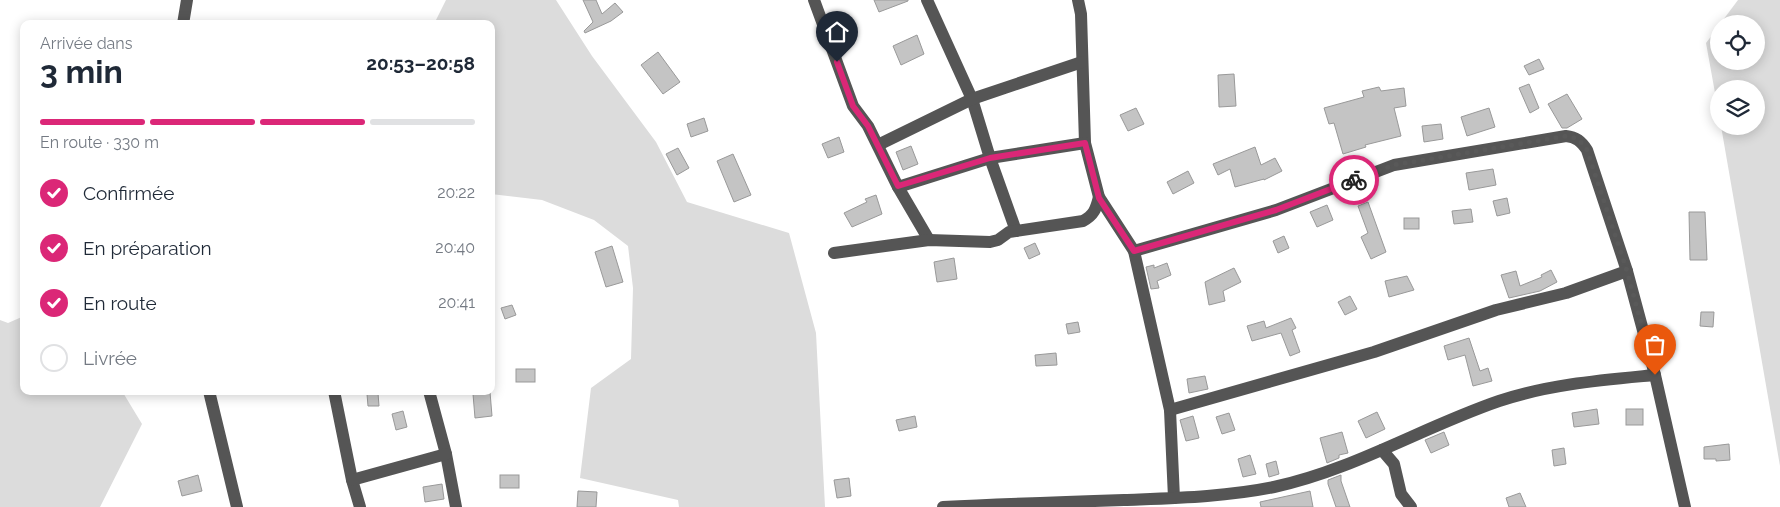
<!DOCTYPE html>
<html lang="fr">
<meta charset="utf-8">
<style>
:root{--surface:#fff;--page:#f6f6f7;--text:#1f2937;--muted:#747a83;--line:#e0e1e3;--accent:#db2777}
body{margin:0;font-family:Raleway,sans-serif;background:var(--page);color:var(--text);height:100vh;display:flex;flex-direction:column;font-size:19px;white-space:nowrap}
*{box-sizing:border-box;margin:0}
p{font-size:16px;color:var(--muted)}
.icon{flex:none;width:28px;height:28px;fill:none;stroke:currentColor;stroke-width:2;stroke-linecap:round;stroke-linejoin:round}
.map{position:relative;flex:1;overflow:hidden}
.sheet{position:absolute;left:20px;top:20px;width:475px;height:375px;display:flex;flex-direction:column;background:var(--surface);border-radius:10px;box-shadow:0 2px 12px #0003}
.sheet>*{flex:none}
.tools{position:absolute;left:1710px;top:15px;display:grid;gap:10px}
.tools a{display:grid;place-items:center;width:55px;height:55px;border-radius:50%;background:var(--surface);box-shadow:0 2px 12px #0003;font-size:25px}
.pin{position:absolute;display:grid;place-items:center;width:42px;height:42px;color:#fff;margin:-51px -21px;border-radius:50% 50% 50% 0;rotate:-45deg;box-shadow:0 0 5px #0007}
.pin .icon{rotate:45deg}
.courier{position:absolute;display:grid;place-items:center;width:50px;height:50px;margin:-25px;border:4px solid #db2777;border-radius:50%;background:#fff;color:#222;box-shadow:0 1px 6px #0007}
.head em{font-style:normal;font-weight:700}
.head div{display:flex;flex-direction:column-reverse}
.head{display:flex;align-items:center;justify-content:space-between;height:85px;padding:0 20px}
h1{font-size:32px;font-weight:700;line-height:38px}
.bar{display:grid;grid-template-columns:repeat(4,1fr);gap:8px 5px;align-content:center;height:60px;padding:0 20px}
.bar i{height:6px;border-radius:4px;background:var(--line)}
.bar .active{background:var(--accent)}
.bar p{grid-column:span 4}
ol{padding:0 20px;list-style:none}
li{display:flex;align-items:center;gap:15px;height:55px}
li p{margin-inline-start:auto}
li .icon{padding:5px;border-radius:50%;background:var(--accent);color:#fff;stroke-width:4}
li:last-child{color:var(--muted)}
li i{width:28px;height:28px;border:2px solid var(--line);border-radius:50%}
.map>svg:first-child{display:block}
.green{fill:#dcdcdc}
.building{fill:#c4c4c4;stroke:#999}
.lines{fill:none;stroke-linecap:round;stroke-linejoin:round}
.minor{stroke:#555;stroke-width:12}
.done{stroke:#595959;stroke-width:5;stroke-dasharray:0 9}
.route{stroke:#db2777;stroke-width:6}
</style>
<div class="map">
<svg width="1780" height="507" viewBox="0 0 1780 507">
<rect width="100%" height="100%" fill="#fff"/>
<g class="green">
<polygon points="446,0 556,0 592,56 656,142 687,202 789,233 816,333 825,507 679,507 678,500 580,478 591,388 631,359 633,288 628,246 594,220 542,200 491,194 491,24 434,24"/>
<polygon points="1738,0 1780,0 1780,466 1721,126 1756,126 1756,89 1719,89 1719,115 1706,43 1719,26 1719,61 1756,61 1756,24 1720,24"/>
<polygon points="24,316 24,391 122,391 142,424 100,507 0,507 0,320 8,323"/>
</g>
<g class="building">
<polygon points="583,0 596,0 602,14 615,3 623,12 611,21 585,33 584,31 593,22"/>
<polygon points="874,0 908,0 908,1 879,12"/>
<polygon points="917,35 924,54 901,65 893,46"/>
<polygon points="658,52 680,82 663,94 641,65"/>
<polygon points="1539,59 1544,69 1529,75 1524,66"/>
<polygon points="1234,74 1236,106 1219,107 1218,75"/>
<polygon points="1529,84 1539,108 1530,113 1519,88"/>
<polygon points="1379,87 1381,91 1404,88 1406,106 1394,108 1401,136 1365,145 1366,147 1343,154 1334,123 1329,124 1324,108 1364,97 1362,91"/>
<polygon points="1567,94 1582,119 1567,128 1562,128 1548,104"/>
<polygon points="1136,108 1144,124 1128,131 1120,115"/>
<polygon points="1489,108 1495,127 1467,136 1461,117"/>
<polygon points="704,118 708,131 691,137 687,124"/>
<polygon points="1441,124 1443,139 1424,142 1422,126"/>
<polygon points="839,137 844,152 828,158 822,144"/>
<polygon points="911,146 918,164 903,170 896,152"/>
<polygon points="1255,147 1261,165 1275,158 1282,171 1264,180 1264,179 1235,187 1230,169 1218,175 1213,164"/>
<polygon points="678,148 689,168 677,175 666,154"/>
<polygon points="733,154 751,195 734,202 717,161"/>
<polygon points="1493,169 1496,185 1469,190 1466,173"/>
<polygon points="1188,171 1194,183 1173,194 1167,182"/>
<polygon points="876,195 882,214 852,227 844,213 867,202 865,199"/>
<polygon points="1507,198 1510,213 1497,216 1493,201"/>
<polygon points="1368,202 1386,252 1371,259 1361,237 1368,233 1358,206"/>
<polygon points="1327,205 1333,220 1317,227 1310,212"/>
<polygon points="1471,209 1473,222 1454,224 1452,211"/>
<polygon points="1689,212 1705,212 1707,260 1690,260"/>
<rect x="1404" y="218" width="15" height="11"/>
<polygon points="1284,236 1289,248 1278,253 1273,241"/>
<polygon points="1035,243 1040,254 1029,259 1024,248"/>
<polygon points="612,246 623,282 606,287 595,252"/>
<polygon points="954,258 957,279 937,282 934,262"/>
<polygon points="1167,263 1171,275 1157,281 1159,288 1151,289 1146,267 1154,265 1154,268"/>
<polygon points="1234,268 1241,282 1223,291 1225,301 1209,305 1205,282"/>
<polygon points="1551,270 1557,282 1540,291 1509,298 1501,275 1516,271 1520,286 1542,277 1541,275"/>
<polygon points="1407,276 1414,290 1389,297 1385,281"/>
<polygon points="1350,296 1357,309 1345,315 1338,302"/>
<polygon points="512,305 516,315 505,319 501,308"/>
<polygon points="1701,312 1714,312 1713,327 1700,326"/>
<polygon points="1291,318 1296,328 1292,330 1300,352 1290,356 1281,333 1252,341 1247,326 1264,321 1266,328"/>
<polygon points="1078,322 1080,332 1068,334 1066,324"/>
<polygon points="1469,338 1480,371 1488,368 1492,381 1473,386 1465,355 1448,360 1444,346"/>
<polygon points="1056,353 1057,365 1036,366 1035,355"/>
<rect x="516" y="369" width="19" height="13"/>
<polygon points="1205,376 1208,389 1189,393 1187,379"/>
<polygon points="490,392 492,416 475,418 473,394"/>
<polygon points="378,393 379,406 368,406 367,394"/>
<polygon points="1597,409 1599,424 1574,427 1572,413"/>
<rect x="1626" y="409" width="17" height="16"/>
<polygon points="403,411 407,427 396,430 392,414"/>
<polygon points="1377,412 1385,429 1366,438 1358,421"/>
<polygon points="1229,413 1235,430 1222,434 1216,417"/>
<polygon points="915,416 917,427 899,431 896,420"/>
<polygon points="1193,416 1199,438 1186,441 1180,420"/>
<polygon points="1342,432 1348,453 1339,455 1339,458 1327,463 1320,438"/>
<polygon points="1444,432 1449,445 1431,453 1425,440"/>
<polygon points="1729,444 1730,460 1716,461 1716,459 1704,459 1704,447"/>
<polygon points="1564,448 1566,464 1554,466 1552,450"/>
<polygon points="1250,455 1256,474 1243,477 1238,459"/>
<polygon points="1276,461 1279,474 1269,477 1266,464"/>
<polygon points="198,475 202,491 182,496 178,481"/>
<rect x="500" y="475" width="19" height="13"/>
<polygon points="1341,475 1341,481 1350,507 1336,507 1328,484 1328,480"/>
<polygon points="849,478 851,496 837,498 834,480"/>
<polygon points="442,484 444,499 425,502 423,487"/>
<polygon points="578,491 597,492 596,507 577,507"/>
<polygon points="1310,491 1313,507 1261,507 1260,502"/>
<polygon points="1520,493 1526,507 1509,507 1506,498"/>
</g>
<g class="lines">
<g class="minor">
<polyline points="814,0 853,106 868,126 898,187 929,240"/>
<polyline points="927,0 972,99 990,158 1016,231"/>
<polyline points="1078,0 1081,14 1085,143 1099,197 1134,251 1170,410 1174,498"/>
<polyline points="183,24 187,0"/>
<polyline points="878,145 972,99 1082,62"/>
<polyline points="898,187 990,158 1085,143"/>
<path d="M1134,251L1276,210L1394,165L1566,136C1576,137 1581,141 1587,150L1627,271L1655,375L1685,507"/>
<path d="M834,253L929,240L990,242L998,240L1009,232L1083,221C1094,215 1096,209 1099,197"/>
<polyline points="209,391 237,507"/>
<polyline points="334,391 352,480 360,507"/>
<polyline points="429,391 446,454 456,507"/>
<polyline points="1170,410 1374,352 1496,310 1566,293 1627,271"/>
<polyline points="1382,450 1394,464 1401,494 1411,507"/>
<polyline points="352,480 446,454"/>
<path d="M943,507C1004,504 1064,502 1124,500C1174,498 1225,497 1274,487C1353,470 1423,427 1499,401C1550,384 1603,380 1655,375"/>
</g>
</g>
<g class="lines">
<path class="done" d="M1354,180L1394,165L1566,136C1576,137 1581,141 1587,150L1627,271L1655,375"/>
<polyline class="route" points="837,62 853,106 868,126 898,186 990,158 1085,143 1099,198 1134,251 1276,210 1354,180"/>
</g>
</svg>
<div class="tools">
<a><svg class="icon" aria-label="locate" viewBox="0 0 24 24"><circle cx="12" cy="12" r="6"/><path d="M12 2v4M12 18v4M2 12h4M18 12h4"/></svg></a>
<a><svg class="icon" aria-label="layers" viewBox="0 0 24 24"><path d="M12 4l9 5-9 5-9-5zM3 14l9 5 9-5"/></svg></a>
</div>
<div class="pin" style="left:1655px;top:375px;background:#ea580c"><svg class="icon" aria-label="bag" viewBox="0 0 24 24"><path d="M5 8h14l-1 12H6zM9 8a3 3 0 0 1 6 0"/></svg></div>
<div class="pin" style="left:837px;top:62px;background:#1f2937"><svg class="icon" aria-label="home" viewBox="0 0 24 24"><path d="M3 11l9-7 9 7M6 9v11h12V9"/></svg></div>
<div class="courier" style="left:1354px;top:180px"><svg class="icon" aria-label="bike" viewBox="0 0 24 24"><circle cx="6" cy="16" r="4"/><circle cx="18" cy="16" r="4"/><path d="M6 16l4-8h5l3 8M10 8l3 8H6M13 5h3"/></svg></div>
<section class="sheet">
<div class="head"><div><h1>3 min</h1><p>Arrivée dans</p></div><em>20:53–20:58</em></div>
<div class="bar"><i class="active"></i><i class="active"></i><i class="active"></i><i></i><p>En route · 330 m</p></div>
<ol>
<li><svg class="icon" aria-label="check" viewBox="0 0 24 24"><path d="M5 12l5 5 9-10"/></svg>Confirmée<p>20:22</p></li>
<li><svg class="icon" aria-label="check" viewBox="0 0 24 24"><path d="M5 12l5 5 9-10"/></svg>En préparation<p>20:40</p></li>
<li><svg class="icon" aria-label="check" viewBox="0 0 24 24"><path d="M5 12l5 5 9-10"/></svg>En route<p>20:41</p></li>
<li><i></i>Livrée</li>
</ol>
</section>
</div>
